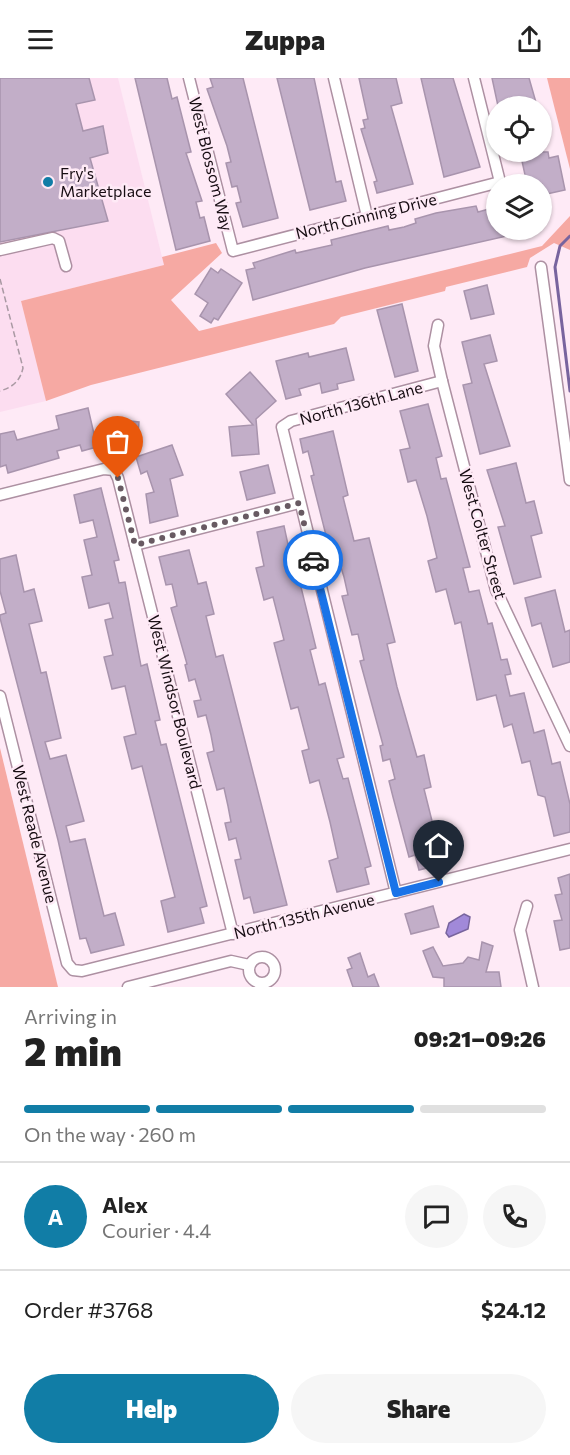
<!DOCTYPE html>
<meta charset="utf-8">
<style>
:root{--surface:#fff;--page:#f6f6f6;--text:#222;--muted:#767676;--line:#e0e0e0;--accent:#117da6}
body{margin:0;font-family:Commissioner,sans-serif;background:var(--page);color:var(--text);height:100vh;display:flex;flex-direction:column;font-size:22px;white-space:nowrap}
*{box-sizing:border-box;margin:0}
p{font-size:20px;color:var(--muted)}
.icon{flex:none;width:33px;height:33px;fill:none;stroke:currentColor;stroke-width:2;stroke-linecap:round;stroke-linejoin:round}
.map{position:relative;height:909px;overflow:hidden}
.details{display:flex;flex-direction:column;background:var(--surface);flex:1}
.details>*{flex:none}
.buttons{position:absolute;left:486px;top:18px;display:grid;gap:12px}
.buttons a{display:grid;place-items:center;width:66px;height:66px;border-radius:50%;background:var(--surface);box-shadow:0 2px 4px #0004;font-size:30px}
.pin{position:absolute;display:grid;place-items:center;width:51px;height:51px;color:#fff;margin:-62px -26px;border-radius:50% 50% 50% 0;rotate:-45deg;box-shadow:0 0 6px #0007}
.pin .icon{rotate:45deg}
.courier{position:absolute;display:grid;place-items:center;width:60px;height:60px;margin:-30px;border:4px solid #1a73e8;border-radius:50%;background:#fff;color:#222;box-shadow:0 2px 8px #0007}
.overview em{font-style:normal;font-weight:800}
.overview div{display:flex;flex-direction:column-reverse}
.overview{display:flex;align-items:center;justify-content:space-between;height:102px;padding:0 24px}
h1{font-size:39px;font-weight:800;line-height:45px}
.bar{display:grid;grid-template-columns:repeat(4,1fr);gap:9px 6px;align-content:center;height:72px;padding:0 24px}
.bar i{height:8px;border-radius:4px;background:var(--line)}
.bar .selected{background:var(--accent)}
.bar p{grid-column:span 4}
.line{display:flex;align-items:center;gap:15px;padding:0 24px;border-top:2px solid var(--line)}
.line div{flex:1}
.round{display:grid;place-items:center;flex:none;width:63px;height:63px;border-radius:32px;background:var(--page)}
.primary-button{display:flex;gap:12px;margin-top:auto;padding:12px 24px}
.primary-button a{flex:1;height:69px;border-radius:36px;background:var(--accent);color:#fff;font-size:24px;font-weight:800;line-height:69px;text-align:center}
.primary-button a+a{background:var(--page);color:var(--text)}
header{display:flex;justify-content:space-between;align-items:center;height:78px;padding:0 24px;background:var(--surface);font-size:27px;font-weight:800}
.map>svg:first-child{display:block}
.built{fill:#fcddf0}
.green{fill:#f6a9a3}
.water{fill:#a189d9;stroke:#78649e;stroke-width:1.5}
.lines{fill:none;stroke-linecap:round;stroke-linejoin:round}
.stream{stroke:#78649e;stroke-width:3}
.building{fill:#c2aec8;stroke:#a894ad;stroke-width:1.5}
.minor-casing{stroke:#ad90a2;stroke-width:13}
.path{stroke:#a999a3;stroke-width:1.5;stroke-dasharray:6 3;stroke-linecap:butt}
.minor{stroke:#fff;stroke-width:10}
.done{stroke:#685a62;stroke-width:6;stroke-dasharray:0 10.8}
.route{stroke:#1a73e8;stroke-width:8}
.poi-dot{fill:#117da6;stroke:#feeaf6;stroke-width:2}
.labels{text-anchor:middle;stroke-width:5;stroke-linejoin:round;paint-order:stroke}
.street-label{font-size:16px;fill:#170d13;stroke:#feeaf6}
.poi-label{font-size:16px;fill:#170d13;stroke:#feeaf6;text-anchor:start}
</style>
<header><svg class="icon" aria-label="menu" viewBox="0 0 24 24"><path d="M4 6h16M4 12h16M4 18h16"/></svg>Zuppa<svg class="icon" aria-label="share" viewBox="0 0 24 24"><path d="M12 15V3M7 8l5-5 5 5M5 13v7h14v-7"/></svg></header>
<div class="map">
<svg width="570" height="909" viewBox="0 0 570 909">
<rect width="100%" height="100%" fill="#feeaf6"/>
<polygon class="built" points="0,0 118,0 164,187 21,223 46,323 0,334"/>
<g class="green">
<polygon points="547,0 570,0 570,91"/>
<polygon points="570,138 570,172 554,165 530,180 527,189 446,209 445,213 341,239 334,246 91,307 46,323 21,223 164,187 162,179 216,165 222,175 171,222 199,253 542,168"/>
<polygon points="0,670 58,909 0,909"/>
</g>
<polygon class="water" points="464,836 470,839 468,851 449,859 446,855 449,845"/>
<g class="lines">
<polyline class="stream" points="570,158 560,168 555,189 570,313"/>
</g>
<g class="building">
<polygon points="0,0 89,0 95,22 76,26 83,53 103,48 108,75 90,80 108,143 0,164"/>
<polygon points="135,0 167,0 172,21 177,19 191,74 186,75 202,123 196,124 200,140 204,139 210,163 176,172"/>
<polygon points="210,0 243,0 278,140 243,149 236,125 241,124 237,108 232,109 226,85 231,84 227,68 207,11 213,9"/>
<polygon points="277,0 314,0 336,104 341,103 346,123 310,132"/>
<polygon points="359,0 396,0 402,25 391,28 413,106 377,115 374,104 377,103 361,51 365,50 363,42 368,41"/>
<polygon points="421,0 453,0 480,89 444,99"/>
<polygon points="492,0 529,0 537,28 498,28"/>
<polygon points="520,74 548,74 549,80 558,78 565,112 542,117 542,106 527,106"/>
<polygon points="476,128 478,134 496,129 496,152 523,152 524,154 365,190 253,222 246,192 255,190 253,185 295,172 296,175 332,167 331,162 388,148 389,152 404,149 416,145 415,141 436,135"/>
<polygon points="211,190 218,195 221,191 242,205 218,242 214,240 211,245 200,238 208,225 195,216"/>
<polygon points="487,207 494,236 471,241 464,213"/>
<polygon points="402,226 418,293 395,299 377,232"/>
<polygon points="490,257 497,283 484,286 510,368 480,376 463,307 472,305 462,264"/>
<polygon points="346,270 354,302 337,306 338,311 322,315 320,305 299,311 301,317 286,321 276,283 308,275 309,279"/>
<polygon points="250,294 276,323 256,341 259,376 232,378 229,349 253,347 226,316"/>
<polygon points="428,326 442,378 436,380 441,401 446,400 470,489 463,490 469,514 479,512 488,546 492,545 501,582 507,581 511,596 505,597 510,618 524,615 534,655 544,652 552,686 560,684 570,726 570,754 554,758 545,719 538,717 530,683 522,685 512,646 504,649 496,617 477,622 461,544 455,546 446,511 436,514 428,483 437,480 427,438 416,402 408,404 400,372 410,370 400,333"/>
<polygon points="88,330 97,369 82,373 80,367 57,373 59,380 8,395 6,387 0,389 0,356 14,353 17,362 59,351 56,338"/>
<polygon points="111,341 139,344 137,369 109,367"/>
<polygon points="333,353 348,417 343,419 354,463 369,460 395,564 387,566 397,609 417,679 424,677 431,709 424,711 435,755 444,753 451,784 419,792 415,777 409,779 393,719 389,703 395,701 390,681 383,683 380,668 383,667 360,583 364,582 358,556 352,557 342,518 348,517 344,499 339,483 333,485 311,398 314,397 308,373 303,375 300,361"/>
<polygon points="172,367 183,397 170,401 178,438 150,445 146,416 154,414 147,393 141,396 136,379"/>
<polygon points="516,385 526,425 534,423 542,455 531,458 541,499 514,506 498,449 505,448 487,392"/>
<polygon points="268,387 275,415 247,422 240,394"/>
<polygon points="101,410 119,482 114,483 119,505 125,504 141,588 147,586 160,642 155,643 161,667 166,666 207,828 200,830 204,845 168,854 161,823 175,819 142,688 132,691 124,659 136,656 125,608 112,611 104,579 113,577 105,542 113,540 109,525 89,530 82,499 92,497 84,462 97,459 93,442 80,445 74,417"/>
<polygon points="284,448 290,476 286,477 291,499 298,497 316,570 310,572 319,607 325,605 344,679 337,681 343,701 348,700 371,788 365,790 369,806 337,814 329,783 338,780 330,744 319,702 310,705 302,673 309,671 298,629 291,631 283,600 274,565 284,562 273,519 264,522 256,490 264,488 257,454"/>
<polygon points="189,472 198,506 206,504 214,536 206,538 216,579 223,577 287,827 254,835 250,819 244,821 235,782 241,781 236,760 229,762 225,745 231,744 228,728 224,710 217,712 207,675 214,673 211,657 206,637 198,639 194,623 201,622 195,601 189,603 185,587 187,586 171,530 177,528 172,506 166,507 159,479"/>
<polygon points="16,477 24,514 34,511 42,543 29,546 41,595 46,594 61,660 45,664 50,681 66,677 84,743 66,748 70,764 85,761 104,838 115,835 124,867 91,875 86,860 80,861 58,762 0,540 0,537 6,535 0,513 0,481"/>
<polygon points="555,512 565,554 570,552 570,584 553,589 541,545 532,548 525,520"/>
<polygon points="570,796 570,870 560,872 554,843 562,842 555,817 562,816 558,800"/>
<polygon points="433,828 439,849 411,856 405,836"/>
<polygon points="482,864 493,868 486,894 499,894 501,909 444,909 444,900 433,899 423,873 433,869 443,888 463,885 468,879 479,882"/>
<polygon points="360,875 368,899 374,896 379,909 353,909 347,892 352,890 348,880"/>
</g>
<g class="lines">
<defs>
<g id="minor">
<polyline points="189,0 233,173 500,104 474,0"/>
<polyline points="334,0 367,138"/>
<polyline points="0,172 53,160 59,163 66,188"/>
<polyline points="541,189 570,402"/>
<polyline points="438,247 434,268 442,303 496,512 570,668"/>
<polyline points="0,417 104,391 114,392 118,400 233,856"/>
<polyline points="135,467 299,425"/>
<polyline points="0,618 67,885 73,892 82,893 570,771"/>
<polyline points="396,815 282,349 291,343 442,303"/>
<polyline points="527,828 520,852 533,909"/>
<circle cx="262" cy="892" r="13"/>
<polyline points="128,909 231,883 249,887"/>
</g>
</defs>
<use href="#minor" class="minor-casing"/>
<path class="path" d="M0,201L23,290C20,303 13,309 0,313"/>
<use href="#minor" class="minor"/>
</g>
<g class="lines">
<polyline class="done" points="118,400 135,467 299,425 313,482"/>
<polyline class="route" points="313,482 396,815 439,804"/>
</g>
<circle class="poi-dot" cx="48" cy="104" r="6"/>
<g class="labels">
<g class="street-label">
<text transform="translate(211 86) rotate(76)" y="6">West Blossom Way</text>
<text transform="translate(366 138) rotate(-14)" y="6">North Ginning Drive</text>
<text transform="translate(361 325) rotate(-15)" y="6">North 136th Lane</text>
<text transform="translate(483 456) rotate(74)" y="6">West Colter Street</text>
<text transform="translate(175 624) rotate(76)" y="6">West Windsor Boulevard</text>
<text transform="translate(35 756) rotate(76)" y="6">West Reade Avenue</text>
<text transform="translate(304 838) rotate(-14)" y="6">North 135th Avenue</text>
</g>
<g class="poi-label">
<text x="60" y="101">Fry's<tspan x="60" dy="18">Marketplace</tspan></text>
</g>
</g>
</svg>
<div class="buttons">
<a><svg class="icon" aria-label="locate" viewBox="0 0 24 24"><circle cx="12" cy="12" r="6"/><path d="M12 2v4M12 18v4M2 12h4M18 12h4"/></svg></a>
<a><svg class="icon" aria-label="layers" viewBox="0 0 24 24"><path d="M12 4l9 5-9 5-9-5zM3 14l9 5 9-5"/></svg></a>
</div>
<div class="pin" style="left:118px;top:400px;background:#ea580c"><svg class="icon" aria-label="bag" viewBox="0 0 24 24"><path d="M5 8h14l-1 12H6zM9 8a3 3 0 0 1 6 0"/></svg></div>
<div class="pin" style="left:439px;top:804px;background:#1f2937"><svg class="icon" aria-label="home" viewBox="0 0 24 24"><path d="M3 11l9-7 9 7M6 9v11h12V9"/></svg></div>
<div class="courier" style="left:313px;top:482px"><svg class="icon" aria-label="car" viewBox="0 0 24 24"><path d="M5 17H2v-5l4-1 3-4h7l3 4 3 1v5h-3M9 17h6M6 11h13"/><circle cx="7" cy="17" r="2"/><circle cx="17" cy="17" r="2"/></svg></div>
</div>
<section class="details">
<div class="overview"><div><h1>2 min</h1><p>Arriving in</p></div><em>09:21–09:26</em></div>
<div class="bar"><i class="selected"></i><i class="selected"></i><i class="selected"></i><i></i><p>On the way · 260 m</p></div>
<div class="line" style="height:108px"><b class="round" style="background:var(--accent);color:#fff">A</b><div><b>Alex</b><p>Courier · 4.4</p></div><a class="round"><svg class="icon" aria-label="chat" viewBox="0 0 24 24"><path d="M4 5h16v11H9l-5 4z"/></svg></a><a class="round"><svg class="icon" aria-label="phone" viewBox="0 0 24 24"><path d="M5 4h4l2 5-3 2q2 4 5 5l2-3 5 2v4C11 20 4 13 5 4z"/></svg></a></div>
<div class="line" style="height:78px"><div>Order #3768</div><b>$24.12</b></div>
<div class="primary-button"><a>Help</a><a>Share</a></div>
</section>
